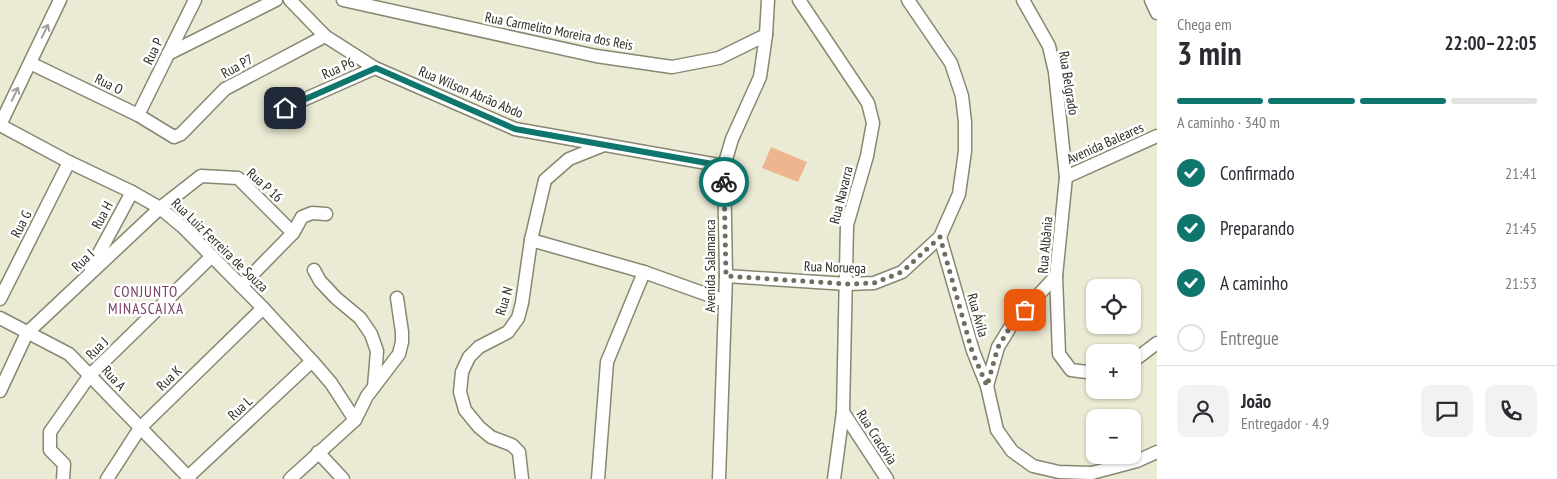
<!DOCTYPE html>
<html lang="pt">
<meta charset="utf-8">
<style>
:root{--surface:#fff;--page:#f2f2f3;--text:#2b2b33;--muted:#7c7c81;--line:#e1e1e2;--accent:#0f766e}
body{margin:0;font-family:"PT Sans Narrow",sans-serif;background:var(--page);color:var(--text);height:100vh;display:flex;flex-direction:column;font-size:19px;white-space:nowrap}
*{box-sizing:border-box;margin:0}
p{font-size:16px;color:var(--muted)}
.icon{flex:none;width:28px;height:28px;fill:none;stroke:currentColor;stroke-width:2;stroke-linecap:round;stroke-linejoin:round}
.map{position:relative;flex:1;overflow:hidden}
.panel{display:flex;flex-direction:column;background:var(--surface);width:400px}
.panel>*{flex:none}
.tools{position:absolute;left:1086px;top:279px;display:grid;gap:10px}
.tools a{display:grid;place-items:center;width:55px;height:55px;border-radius:10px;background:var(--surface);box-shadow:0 1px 4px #0004;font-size:25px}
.pin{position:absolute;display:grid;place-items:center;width:42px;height:42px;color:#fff;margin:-21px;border-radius:10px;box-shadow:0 2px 8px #0006}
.courier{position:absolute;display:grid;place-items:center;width:50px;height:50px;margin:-25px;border:4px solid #0f766e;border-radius:50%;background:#fff;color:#222;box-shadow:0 1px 6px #0007}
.summary em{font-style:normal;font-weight:700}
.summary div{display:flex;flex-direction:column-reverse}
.summary{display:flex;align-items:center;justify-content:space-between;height:85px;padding:0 20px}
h1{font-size:32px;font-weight:700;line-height:38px}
.bar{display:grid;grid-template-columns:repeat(4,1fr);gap:8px 5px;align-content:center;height:60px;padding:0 20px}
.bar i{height:6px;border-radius:4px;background:var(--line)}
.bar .current{background:var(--accent)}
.bar p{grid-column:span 4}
.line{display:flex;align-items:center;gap:12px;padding:0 20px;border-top:1px solid var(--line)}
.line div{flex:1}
.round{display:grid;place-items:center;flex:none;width:52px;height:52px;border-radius:10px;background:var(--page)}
ol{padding:0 20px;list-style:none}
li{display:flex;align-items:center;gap:15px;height:55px}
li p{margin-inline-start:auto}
li .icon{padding:5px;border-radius:50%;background:var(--accent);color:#fff;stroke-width:4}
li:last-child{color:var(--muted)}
li i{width:28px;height:28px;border:2px solid var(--line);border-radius:50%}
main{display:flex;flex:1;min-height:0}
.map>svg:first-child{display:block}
.pitch{fill:#eeb68f}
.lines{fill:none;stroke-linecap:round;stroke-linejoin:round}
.minor-casing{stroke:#878772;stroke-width:15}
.minor{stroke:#fff;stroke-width:12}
.oneway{stroke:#a0a09c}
.done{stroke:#6f6e61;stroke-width:5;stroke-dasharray:0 9}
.route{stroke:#0f766e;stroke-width:6}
.labels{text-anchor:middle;stroke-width:5;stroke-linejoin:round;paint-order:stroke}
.street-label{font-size:14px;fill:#2c2c23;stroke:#fff}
.neighbourhood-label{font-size:15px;letter-spacing:1px;fill:#783d67;stroke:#fff}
</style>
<main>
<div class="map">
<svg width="1157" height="479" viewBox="0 0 1157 479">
<rect width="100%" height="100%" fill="#ebead4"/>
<polygon class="pitch" points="771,147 807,162 798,182 762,168"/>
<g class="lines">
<defs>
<g id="minor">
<polyline points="290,0 325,36 375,68 515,129 724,166"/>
<polyline points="343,0 596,56 672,67 719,58 766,35"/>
<polyline points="799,0 868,103 873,123 867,156 847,225 843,412 834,479"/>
<polyline points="1023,0 1049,46 1055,72 1066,177 1056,276 1059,354 1071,370 1095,373"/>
<polyline points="1151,0 1157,13"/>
<polyline points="168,54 276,0"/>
<polyline points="30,63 138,115 174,137 181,134 225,89 325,36"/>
<polyline points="285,108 375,68"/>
<polyline points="138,115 195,0"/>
<polyline points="0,125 69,162 132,192 160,208 183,227 263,308 312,361 331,383 355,420"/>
<polyline points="0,125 60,0"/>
<polyline points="1066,177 1157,136"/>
<polyline points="940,237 973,351 987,386 997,430 1012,451 1033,466 1059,472 1092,473 1137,461 1157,452"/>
<polyline points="531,240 644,272 725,301"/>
<polyline points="91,268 132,192"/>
<polyline points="314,270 320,281 336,298 360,318 371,334 377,351 374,387"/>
<polyline points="726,276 847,284 874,283 902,272 940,237 959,194 965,151 965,122 962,96 951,63 908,0"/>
<polyline points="241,286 293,233 302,217 312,213 326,214"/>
<polyline points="0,299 69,162"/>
<polyline points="0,318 69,354 190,479"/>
<polyline points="1132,362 1157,343"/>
<polyline points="987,386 998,347 1014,321 1056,276"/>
<polyline points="0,391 27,333 160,208 201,176 238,178 293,233"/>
<polyline points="843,412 887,479"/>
<polyline points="318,452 343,479"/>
<polyline points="188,477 312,361"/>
<polyline points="63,479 64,464 50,450 50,432 90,375 212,256"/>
<polyline points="107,479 140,428 263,308"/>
<polyline points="290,479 355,420 367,396 399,354 402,342 402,332 397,298"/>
<polyline points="522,479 519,452 512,445 491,437 479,427 465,410 460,392 462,372 469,357 479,347 508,332 518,318 522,303 531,240 545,180 569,159 604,145"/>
<polyline points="598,479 607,362 644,272"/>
<polyline points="719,479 726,276 724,166 732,139 760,77 766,35 768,0"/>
</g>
</defs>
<use href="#minor" class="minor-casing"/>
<use href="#minor" class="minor"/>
</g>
<defs><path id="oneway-shaft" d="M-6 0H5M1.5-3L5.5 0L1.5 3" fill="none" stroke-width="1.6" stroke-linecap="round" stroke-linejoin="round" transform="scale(1.25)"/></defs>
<g class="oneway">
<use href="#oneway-shaft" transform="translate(45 31) rotate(-64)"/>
<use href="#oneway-shaft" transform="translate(15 94) rotate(-65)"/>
</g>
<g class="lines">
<polyline class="done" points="724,182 726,276 847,284 874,283 902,272 940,237 972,351 987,386 998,347 1014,321 1025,310"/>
<polyline class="route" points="285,108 376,68 515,129 724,166 724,182"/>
</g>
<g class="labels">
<g class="street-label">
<text transform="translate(559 31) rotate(11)" y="5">Rua Carmelito Moreira dos Reis</text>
<text transform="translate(153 51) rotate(-64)" y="5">Rua P</text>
<text transform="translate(237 66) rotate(-29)" y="5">Rua P7</text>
<text transform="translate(338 68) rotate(-24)" y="5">Rua P6</text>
<text transform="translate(1069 83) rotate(81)" y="5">Rua Belgrado</text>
<text transform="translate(109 84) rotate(26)" y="5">Rua O</text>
<text transform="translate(471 92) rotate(23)" y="5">Rua Wilson Abrão Abdo</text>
<text transform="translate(1105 143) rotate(-24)" y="5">Avenida Baleares</text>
<text transform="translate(265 185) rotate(42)" y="5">Rua P 16</text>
<text transform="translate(841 195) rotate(-76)" y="5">Rua Navarra</text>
<text transform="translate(102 215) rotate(-62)" y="5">Rua H</text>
<text transform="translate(21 224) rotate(-63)" y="5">Rua G</text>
<text transform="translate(220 245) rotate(44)" y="5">Rua Luiz Ferreira de Souza</text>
<text transform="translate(1045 245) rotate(-85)" y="5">Rua Albânia</text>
<text transform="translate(83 260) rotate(-44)" y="5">Rua I</text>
<text transform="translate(710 266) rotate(-90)" y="5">Avenida Salamanca</text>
<text transform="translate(835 267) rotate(2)" y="5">Rua Noruega</text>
<text transform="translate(504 301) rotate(-73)" y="5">Rua N</text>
<text transform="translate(978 315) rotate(74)" y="5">Rua Ávila</text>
<text transform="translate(97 348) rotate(-45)" y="5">Rua J</text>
<text transform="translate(114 378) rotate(47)" y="5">Rua A</text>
<text transform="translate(169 378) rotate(-44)" y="5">Rua K</text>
<text transform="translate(240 408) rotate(-43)" y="5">Rua L</text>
<text transform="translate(877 437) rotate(57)" y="5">Rua Cracóvia</text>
</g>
<g class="neighbourhood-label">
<text x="146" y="297">CONJUNTO<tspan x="146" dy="17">MINASCAIXA</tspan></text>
</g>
</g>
</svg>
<div class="tools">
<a><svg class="icon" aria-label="locate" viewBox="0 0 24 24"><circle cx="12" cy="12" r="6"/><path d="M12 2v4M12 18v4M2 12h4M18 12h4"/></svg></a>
<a>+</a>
<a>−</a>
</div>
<div class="pin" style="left:1025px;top:310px;background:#ea580c"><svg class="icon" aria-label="bag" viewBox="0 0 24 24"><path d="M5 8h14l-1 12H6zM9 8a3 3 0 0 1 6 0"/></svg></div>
<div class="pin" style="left:285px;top:108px;background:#1f2937"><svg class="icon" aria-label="home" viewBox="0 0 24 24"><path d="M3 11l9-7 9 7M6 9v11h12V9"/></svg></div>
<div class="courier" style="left:724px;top:182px"><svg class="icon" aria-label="bike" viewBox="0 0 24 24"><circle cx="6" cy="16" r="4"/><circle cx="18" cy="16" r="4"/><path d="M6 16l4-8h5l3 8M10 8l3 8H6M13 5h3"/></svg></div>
</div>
<section class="panel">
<div class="summary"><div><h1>3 min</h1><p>Chega em</p></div><em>22:00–22:05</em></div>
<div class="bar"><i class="current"></i><i class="current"></i><i class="current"></i><i></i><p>A caminho · 340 m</p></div>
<ol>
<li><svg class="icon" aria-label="check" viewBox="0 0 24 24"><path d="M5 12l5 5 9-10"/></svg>Confirmado<p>21:41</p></li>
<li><svg class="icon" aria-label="check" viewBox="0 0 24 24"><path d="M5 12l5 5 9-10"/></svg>Preparando<p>21:45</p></li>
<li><svg class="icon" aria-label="check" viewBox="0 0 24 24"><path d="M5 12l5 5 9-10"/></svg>A caminho<p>21:53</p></li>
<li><i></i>Entregue</li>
</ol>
<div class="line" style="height:90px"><a class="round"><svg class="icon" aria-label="person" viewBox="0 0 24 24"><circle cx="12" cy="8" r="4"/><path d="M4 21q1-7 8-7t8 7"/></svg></a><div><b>João</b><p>Entregador · 4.9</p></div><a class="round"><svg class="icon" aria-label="chat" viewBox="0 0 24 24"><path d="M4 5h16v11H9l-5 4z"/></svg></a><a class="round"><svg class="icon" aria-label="phone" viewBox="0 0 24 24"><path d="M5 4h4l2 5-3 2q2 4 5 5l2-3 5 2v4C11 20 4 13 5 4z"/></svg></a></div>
</section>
</main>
